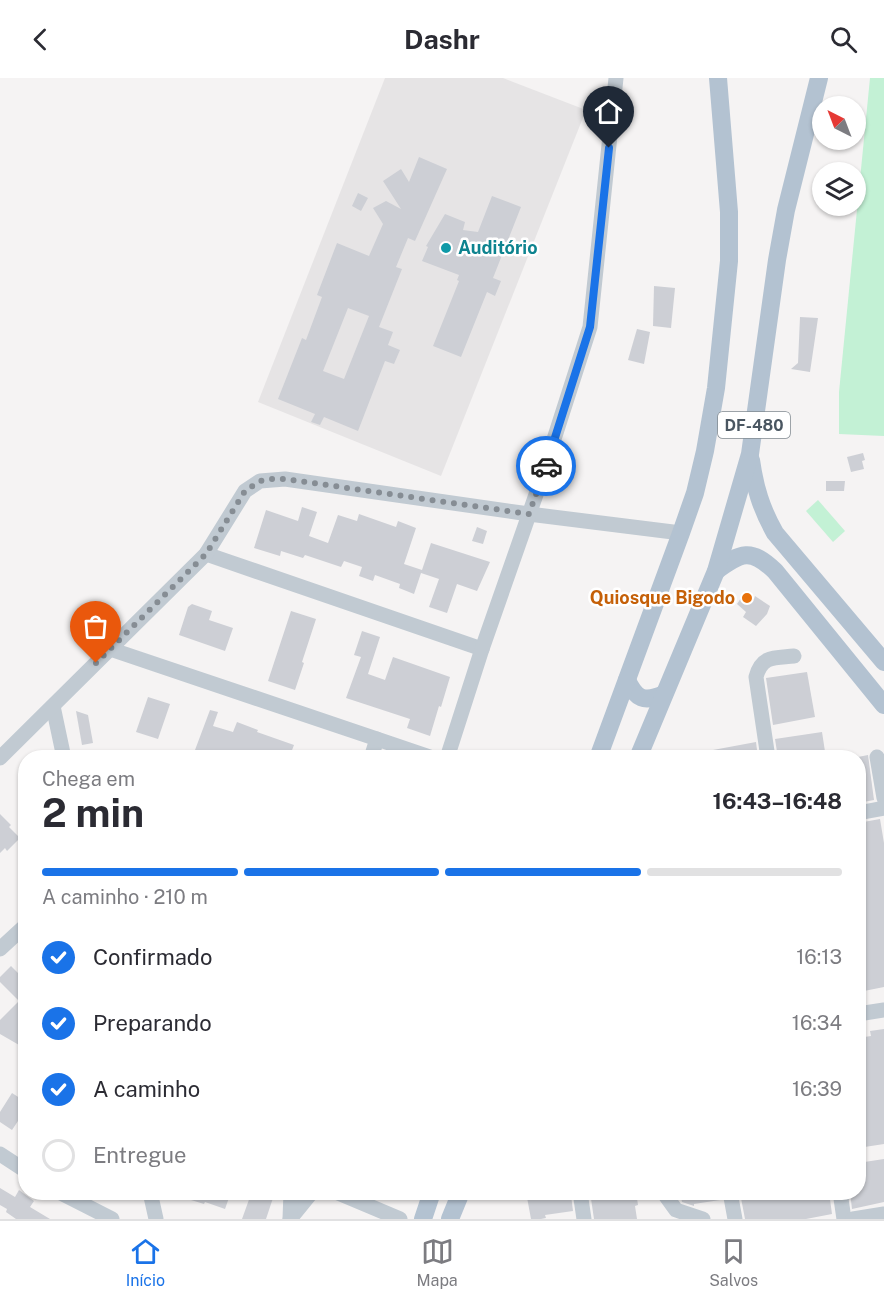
<!DOCTYPE html>
<html lang="pt">
<meta charset="utf-8">
<style>
:root{--surface:#fff;--page:#f7f7f7;--text:#2b2b33;--muted:#7c7c81;--line:#e1e1e2;--accent:#1a73e8}
body{margin:0;font-family:"Public Sans",sans-serif;background:var(--page);color:var(--text);height:100vh;display:flex;flex-direction:column;font-size:22px;white-space:nowrap}
*{box-sizing:border-box;margin:0}
p{font-size:20px;color:var(--muted)}
.icon{flex:none;width:33px;height:33px;fill:none;stroke:currentColor;stroke-width:2;stroke-linecap:round;stroke-linejoin:round}
.map{position:relative;flex:1;overflow:hidden}
.drawer{position:absolute;left:18px;top:672px;width:848px;height:450px;display:flex;flex-direction:column;background:var(--surface);border-radius:24px;box-shadow:0 2px 4px #0004}
.drawer>*{flex:none}
.needle{width:39px;rotate:318deg}
.controls{position:absolute;left:812px;top:18px;display:grid;gap:12px}
.controls a{display:grid;place-items:center;width:54px;height:54px;border-radius:50%;background:var(--surface);box-shadow:0 2px 4px #0004;font-size:30px}
.pin{position:absolute;display:grid;place-items:center;width:51px;height:51px;color:#fff;margin:-62px -26px;border-radius:50% 50% 50% 0;rotate:-45deg;box-shadow:0 0 6px #0007}
.pin .icon{rotate:45deg}
.courier{position:absolute;display:grid;place-items:center;width:60px;height:60px;margin:-30px;border:4px solid #1a73e8;border-radius:50%;background:#fff;color:#222;box-shadow:0 2px 8px #0007}
.headline em{font-style:normal;font-weight:700}
.headline div{display:flex;flex-direction:column-reverse}
.headline{display:flex;align-items:center;justify-content:space-between;height:102px;padding:0 24px}
h1{font-size:39px;font-weight:700;line-height:45px}
.bar{display:grid;grid-template-columns:repeat(4,1fr);gap:9px 6px;align-content:center;height:72px;padding:0 24px}
.bar i{height:8px;border-radius:4px;background:var(--line)}
.bar .current{background:var(--accent)}
.bar p{grid-column:span 4}
ol{padding:0 24px;list-style:none}
li{display:flex;align-items:center;gap:18px;height:66px}
li p{margin-inline-start:auto}
li .icon{padding:6px;border-radius:50%;background:var(--accent);color:#fff;stroke-width:4}
li:last-child{color:var(--muted)}
li i{width:33px;height:33px;border:3px solid var(--line);border-radius:50%}
header{display:flex;justify-content:space-between;align-items:center;height:78px;padding:0 24px;background:var(--surface);font-size:27px;font-weight:700}
.tabs{display:flex;justify-content:space-around;align-items:center;height:84px;border-top:2px solid var(--line);background:var(--surface);font-size:16px;color:var(--muted)}
.tabs a{display:grid;justify-items:center;gap:3px}
.tabs .current{color:var(--accent)}
.map>svg:first-child{display:block}
.education{fill:#e6e4e5}
.green{fill:#c3f1d5}
.building{fill:#cdcfd5;fill-rule:evenodd}
.lines{fill:none;stroke-linecap:round;stroke-linejoin:round}
.minor{stroke:#c1cad2;stroke-width:15}
.major{stroke:#b3c2d1;stroke-width:18}
.done{stroke:#868d94;stroke-width:6;stroke-dasharray:0 10.8}
.route{stroke:#1a73e8;stroke-width:8}
.culture-dot{fill:#0f9aa8;stroke:#fff;stroke-width:2}
.food-dot{fill:#e8710a;stroke:#fff;stroke-width:2}
.labels{text-anchor:middle;stroke-width:5;stroke-linejoin:round;paint-order:stroke}
.shield{fill:#fff;stroke:#808990;stroke-width:1.5}
.shield-label{font-size:16px;font-weight:bold;fill:#4a5661}
.culture-label{font-size:18px;font-weight:bold;fill:#0d838f;stroke:#fff;text-anchor:start}
.food-label{font-size:18px;font-weight:bold;fill:#c56008;stroke:#fff;text-anchor:end}
</style>
<header><svg class="icon" aria-label="back" viewBox="0 0 24 24"><path d="M15 5l-7 7 7 7"/></svg>Dashr<svg class="icon" aria-label="search" viewBox="0 0 24 24"><circle cx="10" cy="10" r="6"/><path d="M15 15l6 6"/></svg></header>
<div class="map">
<svg width="884" height="1141" viewBox="0 0 884 1141">
<rect width="100%" height="100%" fill="#f5f3f3"/>
<polygon class="education" points="385,0 503,0 586,32 441,398 258,324"/>
<g class="green">
<polygon points="870,0 884,0 884,358 839,356 839,314"/>
<polygon points="818,422 845,453 833,464 806,433"/>
</g>
<g class="building">
<path d="M419,79L447,91L415,163L408,160L396,189L402,191L379,249L393,254L388,267L400,272L394,286L385,283L358,353L324,339L320,347L311,344L315,336L278,321L302,260L306,262L322,219L317,217L337,165L369,178L383,146L373,130L386,123L401,131L383,103L401,91L409,104ZM348,230L369,238L344,301L323,293Z"/>
<polygon points="358,115 368,120 361,133 352,128"/>
<polygon points="492,118 521,129 493,200 501,203 495,218 487,214 461,279 433,268 459,203 457,202 459,197 422,183 428,169 426,168 445,136 465,144 463,152 478,154"/>
<polygon points="654,208 675,210 671,250 653,248"/>
<polygon points="800,239 818,240 810,294 791,291 798,285"/>
<polygon points="637,251 650,254 644,286 628,282"/>
<polygon points="863,375 865,382 862,383 864,391 851,394 847,379"/>
<polygon points="826,403 845,403 844,413 826,413"/>
<polygon points="302,429 317,434 309,458 328,465 338,437 357,443 359,436 396,449 398,443 416,450 404,486 422,492 431,465 490,484 477,513 457,506 447,535 429,529 439,501 421,495 414,516 399,510 400,506 375,497 373,503 359,498 362,489 344,483 341,489 305,477 303,480 281,473 280,478 254,470 266,432 298,443"/>
<polygon points="477,449 487,453 483,466 472,463"/>
<polygon points="745,514 754,521 755,518 770,528 767,536 756,548 743,539 746,534 737,526"/>
<polygon points="192,526 212,533 209,542 233,550 225,573 179,557 188,529"/>
<polygon points="291,533 316,541 302,584 304,585 295,612 268,603"/>
<polygon points="362,553 380,559 368,596 385,602 393,579 450,599 441,629 439,628 430,658 407,650 410,641 346,620 361,579 354,577"/>
<polygon points="807,594 815,639 773,647 766,600"/>
<polygon points="148,619 170,626 158,661 136,654"/>
<polygon points="210,632 218,634 213,648 233,654 237,644 258,652 257,654 294,667 289,680 192,680"/>
<polygon points="76,633 88,637 93,665 82,667"/>
<polygon points="822,654 826,680 778,680 775,661"/>
<polygon points="756,664 758,680 714,680 713,672"/>
<polygon points="868,677 874,722 858,725 858,679"/>
<polygon points="0,736 11,747 9,749 20,760 7,773 5,770 0,775"/>
<polygon points="880,741 884,765 884,909 864,913 858,882 862,881 860,866 858,867 858,745"/>
<polygon points="11,888 20,897 26,888 26,971 0,956 0,942 19,923 0,904 0,899"/>
<polygon points="884,951 884,1066 858,1070 858,960 871,958 870,953"/>
<polygon points="12,1015 26,1024 26,1047 18,1043 12,1052 0,1044 0,1034"/>
<polygon points="884,1081 884,1124 852,1131 850,1114 858,1114 858,1085"/>
<polygon points="0,1110 15,1119 19,1112 27,1118 34,1123 30,1129 50,1141 16,1141 6,1134 7,1131 0,1127"/>
<polygon points="194,1114 231,1114 225,1131 205,1124 204,1126 191,1122"/>
<polygon points="260,1114 275,1114 266,1141 242,1141 251,1116 258,1119"/>
<polygon points="526,1114 565,1114 567,1118 571,1117 573,1133 545,1137 546,1140 541,1141 531,1141"/>
<polygon points="590,1114 636,1114 638,1127 635,1128 637,1141 594,1141"/>
<polygon points="680,1114 719,1114 720,1122 694,1126 694,1128 682,1124"/>
<polygon points="747,1114 829,1114 832,1136 806,1141 745,1141 741,1120 748,1119"/>
</g>
<g class="lines">
<g class="minor">
<polyline points="206,476 482,571"/>
<polyline points="110,571 377,661 371,680"/>
<polyline points="53,628 64,680"/>
<polyline points="377,661 433,680"/>
<polyline points="877,679 884,720"/>
<polyline points="0,680 206,476 245,413 260,403 285,401 529,436 681,455"/>
<polyline points="447,680 482,571 539,408 590,249 616,0"/>
<path d="M768,680L756,599C762,577 775,580 794,578"/>
<polyline points="858,735 884,730"/>
<polyline points="0,871 26,847"/>
<polyline points="858,936 884,932"/>
<polyline points="0,1076 26,1093"/>
<polyline points="59,1114 112,1141"/>
<polyline points="150,1114 156,1141"/>
<polyline points="336,1114 400,1141"/>
<polyline points="580,1114 584,1141"/>
<polyline points="663,1114 676,1132 703,1141"/>
<polyline points="730,1114 735,1141"/>
<polyline points="840,1114 844,1141"/>
<polyline points="290,1141 312,1114"/>
<polyline points="290,1141 291,1114"/>
<polyline points="853,1141 884,1136"/>
</g>
<g class="major">
<path d="M751,382C755,410 761,430 775,455L884,584"/>
<path d="M716,493C741,474 751,470 775,493L884,627"/>
<path d="M627,602C636,621 644,625 664,616"/>
<polyline points="598,680 681,455 695,415 705,373 716,310 729,183 729,134 718,0"/>
<polyline points="638,680 716,493 750,376 777,182 786,132 819,0"/>
<polyline points="423,1141 432,1114"/>
<polyline points="450,1141 461,1114"/>
</g>
</g>
<g class="lines">
<polyline class="done" points="96,585 206,476 245,413 260,403 271,401 285,401 529,436 546,388"/>
<polyline class="route" points="546,388 590,249 609,70"/>
</g>
<circle class="culture-dot" cx="446" cy="170" r="6"/>
<circle class="food-dot" cx="747" cy="520" r="6"/>
<g class="labels">
<rect class="shield" x="718" y="334" width="72" height="26" rx="4.5"/>
<g class="shield-label">
<text x="754" y="353">DF-480</text>
</g>
<g class="culture-label">
<text x="458" y="176">Auditório</text>
</g>
<g class="food-label">
<text x="735" y="526">Quiosque Bigodo</text>
</g>
</g>
</svg>
<div class="controls">
<a><svg class="needle" viewBox="-14 -14 28 28"><path d="M0-13l5 13h-10z" fill="#e53935"/><path d="M0 13l5-13h-10z" fill="#7c7c81"/></svg></a>
<a><svg class="icon" aria-label="layers" viewBox="0 0 24 24"><path d="M12 4l9 5-9 5-9-5zM3 14l9 5 9-5"/></svg></a>
</div>
<div class="pin" style="left:96px;top:585px;background:#ea580c"><svg class="icon" aria-label="bag" viewBox="0 0 24 24"><path d="M5 8h14l-1 12H6zM9 8a3 3 0 0 1 6 0"/></svg></div>
<div class="pin" style="left:609px;top:70px;background:#1f2937"><svg class="icon" aria-label="home" viewBox="0 0 24 24"><path d="M3 11l9-7 9 7M6 9v11h12V9"/></svg></div>
<div class="courier" style="left:546px;top:388px"><svg class="icon" aria-label="car" viewBox="0 0 24 24"><path d="M5 17H2v-5l4-1 3-4h7l3 4 3 1v5h-3M9 17h6M6 11h13"/><circle cx="7" cy="17" r="2"/><circle cx="17" cy="17" r="2"/></svg></div>
<section class="drawer">
<div class="headline"><div><h1>2 min</h1><p>Chega em</p></div><em>16:43–16:48</em></div>
<div class="bar"><i class="current"></i><i class="current"></i><i class="current"></i><i></i><p>A caminho · 210 m</p></div>
<ol>
<li><svg class="icon" aria-label="check" viewBox="0 0 24 24"><path d="M5 12l5 5 9-10"/></svg>Confirmado<p>16:13</p></li>
<li><svg class="icon" aria-label="check" viewBox="0 0 24 24"><path d="M5 12l5 5 9-10"/></svg>Preparando<p>16:34</p></li>
<li><svg class="icon" aria-label="check" viewBox="0 0 24 24"><path d="M5 12l5 5 9-10"/></svg>A caminho<p>16:39</p></li>
<li><i></i>Entregue</li>
</ol>
</section>
</div>
<nav class="tabs">
<a class="current"><svg class="icon" aria-label="home" viewBox="0 0 24 24"><path d="M3 11l9-7 9 7M6 9v11h12V9"/></svg>Início</a>
<a><svg class="icon" aria-label="map" viewBox="0 0 24 24"><path d="M3 6l6-2 6 2 6-2v14l-6 2-6-2-6 2zM9 4v14M15 6v14"/></svg>Mapa</a>
<a><svg class="icon" aria-label="saved" viewBox="0 0 24 24"><path d="M7 4h10v16l-5-4-5 4z"/></svg>Salvos</a>
</nav>
